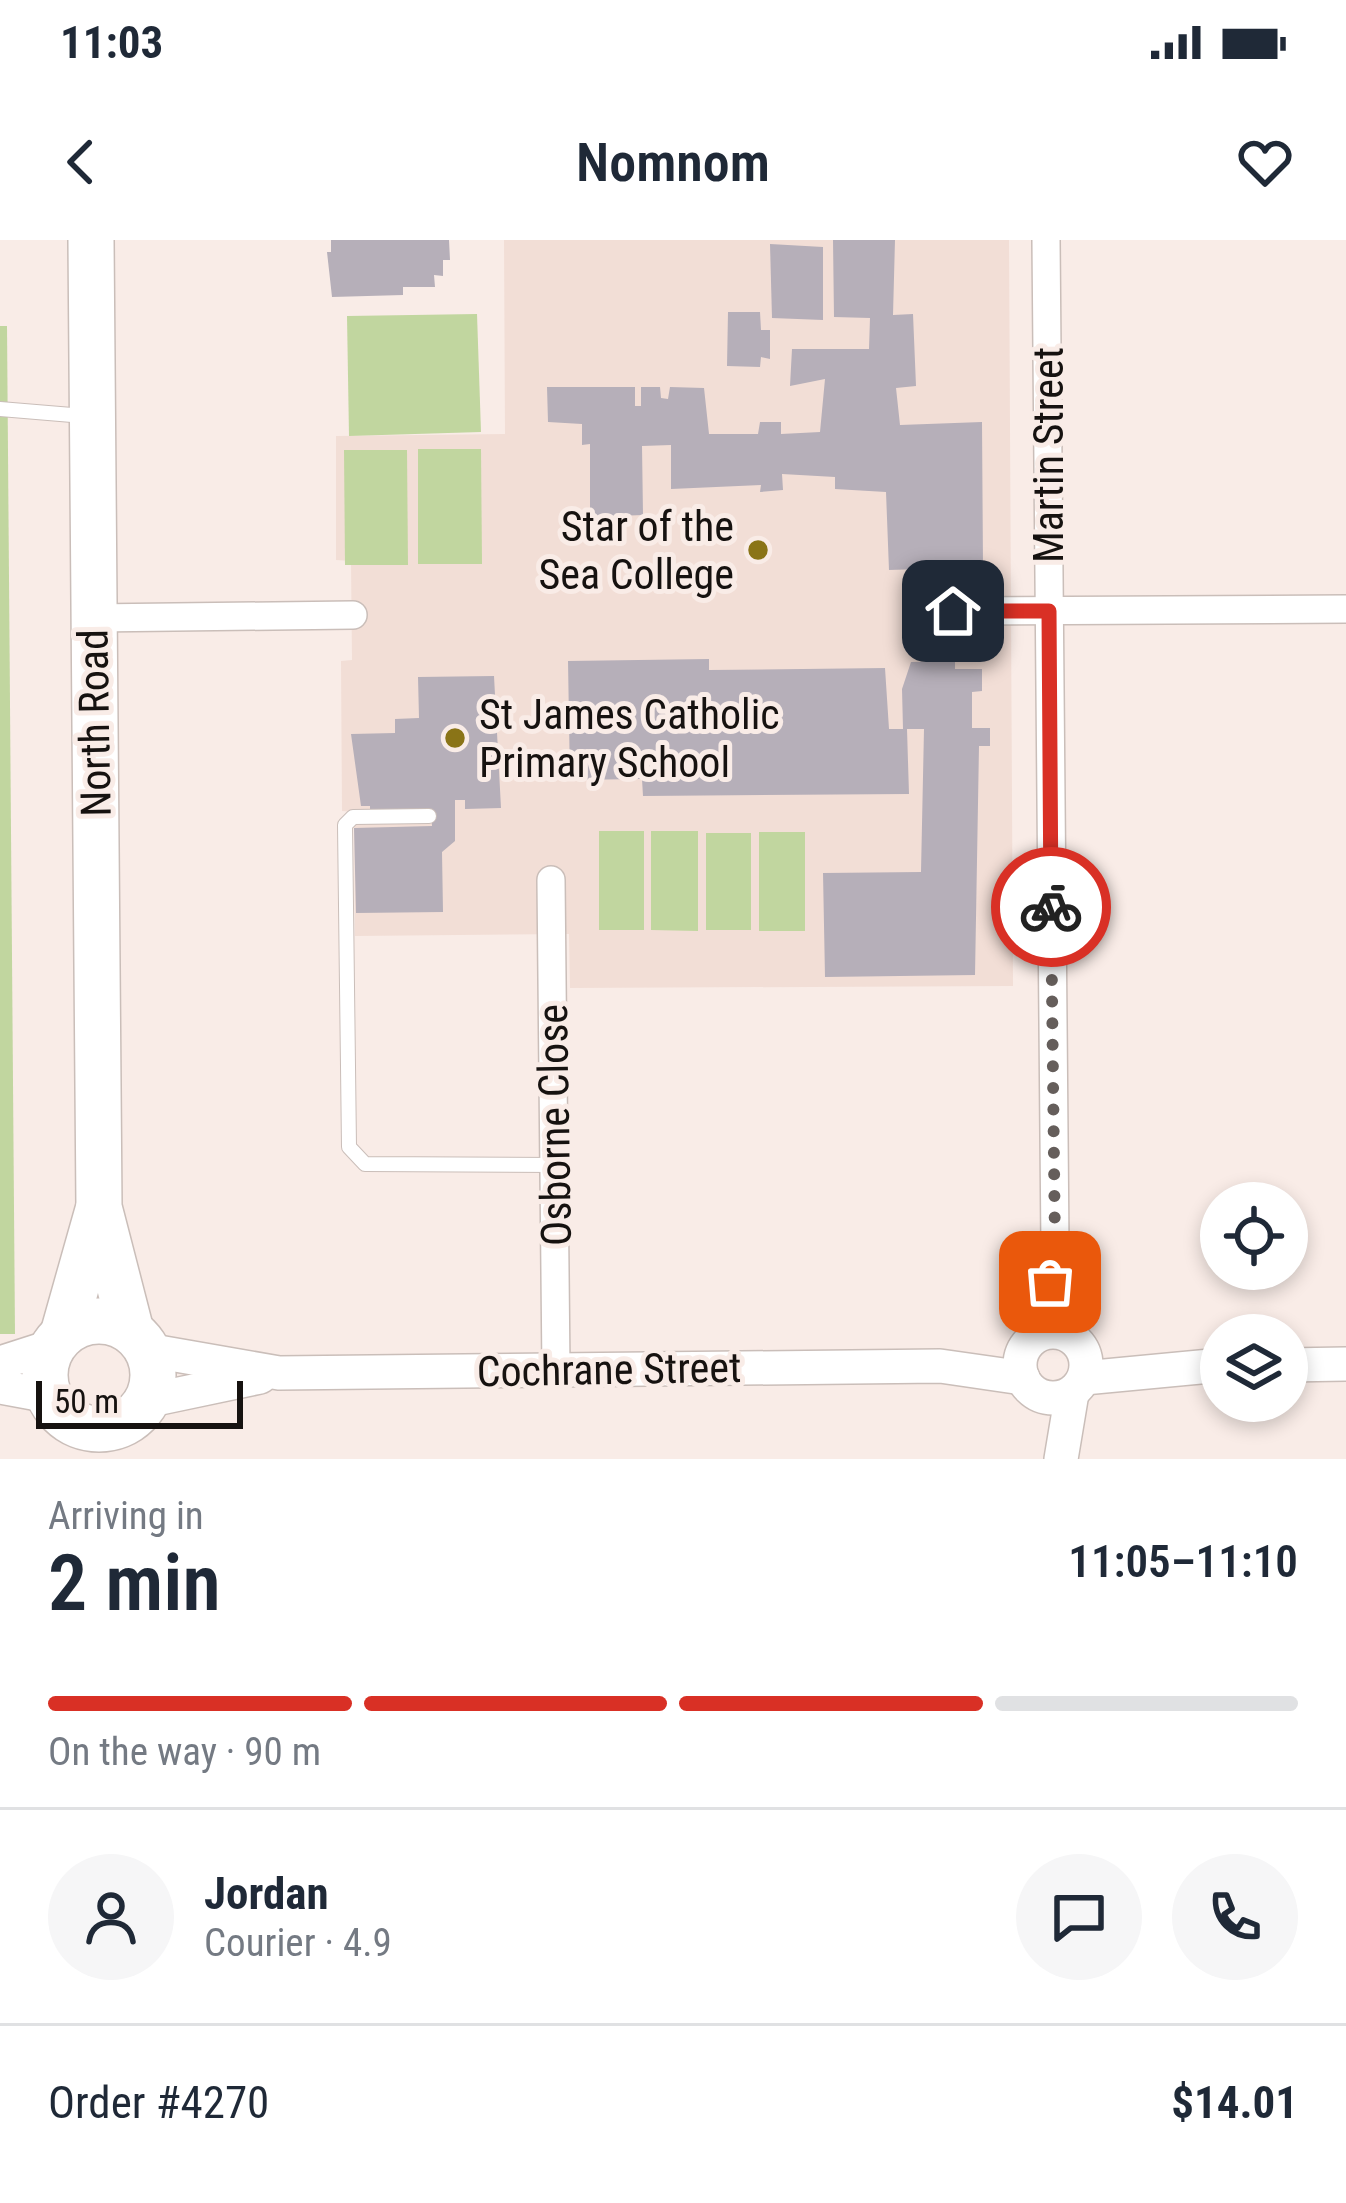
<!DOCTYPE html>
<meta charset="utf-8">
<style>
:root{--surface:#fff;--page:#f6f6f7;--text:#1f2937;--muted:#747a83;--line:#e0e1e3;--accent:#d93025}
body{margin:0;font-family:"Roboto Condensed",sans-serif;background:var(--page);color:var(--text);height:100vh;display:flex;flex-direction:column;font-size:45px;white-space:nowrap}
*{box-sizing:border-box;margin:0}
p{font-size:39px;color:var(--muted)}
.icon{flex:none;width:66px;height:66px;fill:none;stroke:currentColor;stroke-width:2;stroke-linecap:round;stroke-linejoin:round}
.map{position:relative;height:1219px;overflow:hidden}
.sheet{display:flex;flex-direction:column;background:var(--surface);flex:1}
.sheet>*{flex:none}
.buttons{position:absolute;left:1200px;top:942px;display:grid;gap:24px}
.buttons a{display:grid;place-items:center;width:108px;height:108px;border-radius:50%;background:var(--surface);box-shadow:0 6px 18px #0003;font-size:60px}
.scale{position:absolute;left:36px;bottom:30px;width:207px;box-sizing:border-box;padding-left:12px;border:6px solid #161210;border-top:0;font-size:33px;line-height:42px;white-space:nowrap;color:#161210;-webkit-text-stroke:9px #f9ece7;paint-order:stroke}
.pin{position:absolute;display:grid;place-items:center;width:102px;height:102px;color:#fff;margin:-51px;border-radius:24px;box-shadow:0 6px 18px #0006}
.courier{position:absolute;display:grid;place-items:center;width:120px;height:120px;margin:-60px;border:9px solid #d93025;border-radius:50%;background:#fff;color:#222;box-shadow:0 3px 15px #0007}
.headline em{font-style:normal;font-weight:600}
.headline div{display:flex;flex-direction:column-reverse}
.headline{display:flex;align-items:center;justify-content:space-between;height:204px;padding:0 48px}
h1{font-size:78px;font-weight:600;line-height:90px}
.bar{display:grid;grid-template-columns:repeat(4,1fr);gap:18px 12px;align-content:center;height:144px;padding:0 48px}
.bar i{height:15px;border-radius:9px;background:var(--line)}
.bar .current{background:var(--accent)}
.bar p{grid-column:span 4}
.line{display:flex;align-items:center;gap:30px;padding:0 48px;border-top:3px solid var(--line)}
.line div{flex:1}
.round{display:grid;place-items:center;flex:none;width:126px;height:126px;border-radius:63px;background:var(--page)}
.status{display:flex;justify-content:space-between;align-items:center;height:84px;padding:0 60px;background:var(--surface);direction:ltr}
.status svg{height:33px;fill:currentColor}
header{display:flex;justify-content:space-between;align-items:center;height:156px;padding:0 48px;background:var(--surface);font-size:54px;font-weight:600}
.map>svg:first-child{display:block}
.built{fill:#f2ded6}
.green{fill:#c1d69f}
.building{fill:#b6afb9}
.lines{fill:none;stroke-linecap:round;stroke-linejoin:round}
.service-casing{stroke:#cabeb9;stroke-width:16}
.minor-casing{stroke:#cabeb9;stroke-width:30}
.tertiary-casing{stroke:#cabeb9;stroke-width:36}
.primary-casing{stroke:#cabeb9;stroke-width:48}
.service{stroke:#fff;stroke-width:14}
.minor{stroke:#fff;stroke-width:27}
.tertiary{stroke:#fff;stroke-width:33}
.primary{stroke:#fff;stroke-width:45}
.done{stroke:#655e5b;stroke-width:12;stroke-dasharray:0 21.6}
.route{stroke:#d93025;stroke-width:15}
.poi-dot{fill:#8a7417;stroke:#f9ece7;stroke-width:4.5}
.labels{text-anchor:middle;stroke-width:10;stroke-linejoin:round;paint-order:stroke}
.street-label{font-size:42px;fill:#161210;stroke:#f9ece7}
.poi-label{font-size:42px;fill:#161210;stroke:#f9ece7;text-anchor:end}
</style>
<div class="status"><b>11:03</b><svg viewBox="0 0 49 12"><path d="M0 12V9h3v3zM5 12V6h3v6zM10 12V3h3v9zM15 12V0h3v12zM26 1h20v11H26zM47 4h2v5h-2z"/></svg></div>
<header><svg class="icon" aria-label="back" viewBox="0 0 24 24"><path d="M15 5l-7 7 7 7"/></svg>Nomnom<svg class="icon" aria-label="heart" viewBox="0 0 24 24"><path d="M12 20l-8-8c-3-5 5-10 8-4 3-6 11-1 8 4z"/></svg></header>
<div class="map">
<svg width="1346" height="1219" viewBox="0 0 1346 1219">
<rect width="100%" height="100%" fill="#f9ece7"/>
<polygon class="built" points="504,0 1009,0 1013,746 570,748 569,694 355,696 354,572 342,571 341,421 352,420 351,321 336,320 336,196 505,194"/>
<g class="green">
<polygon points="477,74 481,192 349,196 347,76"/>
<polygon points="0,86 7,86 15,1094 0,1094"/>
<polygon points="418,209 481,209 482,324 418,324"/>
<polygon points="344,210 407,210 408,325 345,325"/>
<rect x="599" y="591" width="45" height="99"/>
<polygon points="651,591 698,591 698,691 651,690"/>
<rect x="759" y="592" width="46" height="99"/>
<rect x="706" y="593" width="45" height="97"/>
</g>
<g class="building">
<polygon points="331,0 449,0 450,20 443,20 443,36 434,35 435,47 403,47 403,55 332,57 327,12 331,12"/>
<polygon points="833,0 895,0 893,75 913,74 916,146 896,148 900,185 982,182 983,327 889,330 886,252 835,249 835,237 782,234 783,250 760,252 761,245 671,249 671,205 642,206 643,275 590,277 590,204 582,205 582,184 548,182 547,147 635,147 635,166 641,166 641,147 660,147 661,158 668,159 670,147 704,148 709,194 758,194 760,182 781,182 781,194 820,192 825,139 790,146 792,109 869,109 870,78 834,77"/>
<polygon points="770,4 823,7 823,80 772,78"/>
<polygon points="728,72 760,72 761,90 770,90 770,119 761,117 760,127 727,126"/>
<polygon points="709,419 709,430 885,428 889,489 903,489 902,449 911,422 955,421 955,429 982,429 982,451 972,452 972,488 990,488 990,506 979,506 975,735 825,737 823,633 921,632 924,489 907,489 909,554 643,556 642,539 570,540 568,421"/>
<polygon points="494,436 501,568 465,569 465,560 455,560 455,601 442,612 443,672 356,673 354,588 432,586 431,570 370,571 370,566 361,566 351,494 395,493 395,479 419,478 418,437"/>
</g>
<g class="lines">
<defs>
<g id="service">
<polyline points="0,169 84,176"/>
<polyline points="429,576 353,577 345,585 349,907 365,924 556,925"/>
</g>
<g id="minor">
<polyline points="953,371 1346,369"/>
<polyline points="93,378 353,375"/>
<polyline points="551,640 556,1130"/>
<polyline points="1059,1028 1073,1099"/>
<polyline points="1044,1093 1055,1006 1046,0"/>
</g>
<g id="tertiary">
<circle cx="1053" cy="1125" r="33"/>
<polyline points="147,1110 279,1133 940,1126 1023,1138"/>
<polyline points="0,1123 53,1106"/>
<polyline points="1287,1125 1346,1124"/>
<polyline points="1084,1138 1221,1125"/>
<polyline points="0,1147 49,1156"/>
<polyline points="146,1161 260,1137"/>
<polyline points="1061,1219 1072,1153"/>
</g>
<g id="primary">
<polyline points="91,0 99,967 131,1091"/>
<circle cx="99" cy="1135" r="54"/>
<polyline points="63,1094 98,970"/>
</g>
</defs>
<use href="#service" class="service-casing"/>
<use href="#minor" class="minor-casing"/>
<use href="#tertiary" class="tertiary-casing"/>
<use href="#primary" class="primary-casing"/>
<use href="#service" class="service"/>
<use href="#minor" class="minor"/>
<use href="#tertiary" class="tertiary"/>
<use href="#primary" class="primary"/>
</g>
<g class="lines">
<polyline class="done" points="1050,1042 1055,1006 1051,667"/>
<polyline class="route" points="953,371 1049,371 1051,667"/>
</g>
<g class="poi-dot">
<circle cx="758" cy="310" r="12"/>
<circle cx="455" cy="498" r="12"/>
</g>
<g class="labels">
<g class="street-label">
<text transform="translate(1048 215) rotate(-90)" y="15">Martin Street</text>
<text transform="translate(94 483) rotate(-91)" y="15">North Road</text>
<text transform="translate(554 885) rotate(-91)" y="15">Osborne Close</text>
<text transform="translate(609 1129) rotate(-1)" y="15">Cochrane Street</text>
</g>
<g class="poi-label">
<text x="734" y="301">Star of the<tspan x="734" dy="48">Sea College</tspan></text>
<text x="479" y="489" text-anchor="start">St James Catholic<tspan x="479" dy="48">Primary School</tspan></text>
</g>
</g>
</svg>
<div class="buttons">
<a><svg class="icon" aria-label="locate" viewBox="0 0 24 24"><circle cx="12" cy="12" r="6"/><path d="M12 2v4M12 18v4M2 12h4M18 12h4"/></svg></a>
<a><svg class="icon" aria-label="layers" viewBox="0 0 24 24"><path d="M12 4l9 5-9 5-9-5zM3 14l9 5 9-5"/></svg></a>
</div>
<div class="scale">50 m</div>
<div class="pin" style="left:1050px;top:1042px;background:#ea580c"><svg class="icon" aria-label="bag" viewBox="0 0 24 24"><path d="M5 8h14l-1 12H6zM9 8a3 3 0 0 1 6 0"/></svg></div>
<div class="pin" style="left:953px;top:371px;background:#1f2937"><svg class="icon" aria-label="home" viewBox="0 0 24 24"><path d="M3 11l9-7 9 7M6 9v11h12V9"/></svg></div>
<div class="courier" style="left:1051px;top:667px"><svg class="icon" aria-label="bike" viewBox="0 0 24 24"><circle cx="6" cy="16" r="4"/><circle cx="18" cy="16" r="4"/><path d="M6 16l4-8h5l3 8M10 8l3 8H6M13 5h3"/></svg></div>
</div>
<section class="sheet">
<div class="headline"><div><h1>2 min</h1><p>Arriving in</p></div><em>11:05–11:10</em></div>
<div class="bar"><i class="current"></i><i class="current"></i><i class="current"></i><i></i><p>On the way · 90 m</p></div>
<div class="line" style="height:216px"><a class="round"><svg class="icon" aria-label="person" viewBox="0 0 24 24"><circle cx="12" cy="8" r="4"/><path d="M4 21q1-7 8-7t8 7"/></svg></a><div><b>Jordan</b><p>Courier · 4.9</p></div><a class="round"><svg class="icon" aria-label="chat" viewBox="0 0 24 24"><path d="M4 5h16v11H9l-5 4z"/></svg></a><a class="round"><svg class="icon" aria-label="phone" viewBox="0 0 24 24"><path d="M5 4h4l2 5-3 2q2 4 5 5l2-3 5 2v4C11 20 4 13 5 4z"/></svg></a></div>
<div class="line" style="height:156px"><div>Order #4270</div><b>$14.01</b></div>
</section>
